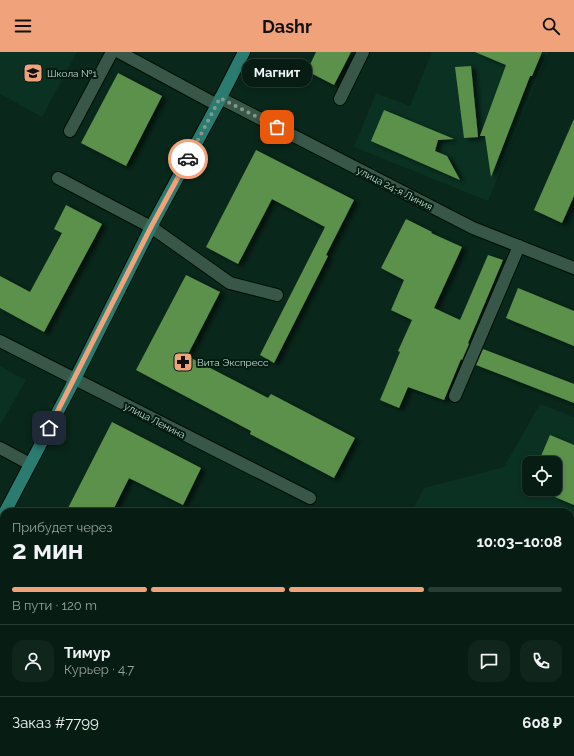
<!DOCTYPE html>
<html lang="ru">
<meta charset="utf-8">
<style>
:root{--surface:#071d14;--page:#10261d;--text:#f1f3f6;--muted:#98a2a0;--line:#283b34;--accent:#f0a27a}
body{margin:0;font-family:Raleway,sans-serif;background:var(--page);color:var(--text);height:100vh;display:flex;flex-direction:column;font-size:15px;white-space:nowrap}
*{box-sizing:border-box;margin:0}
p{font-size:13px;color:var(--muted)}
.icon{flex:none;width:22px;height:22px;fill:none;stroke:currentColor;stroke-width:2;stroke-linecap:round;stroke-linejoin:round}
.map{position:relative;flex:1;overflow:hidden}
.details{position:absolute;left:0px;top:456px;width:574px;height:248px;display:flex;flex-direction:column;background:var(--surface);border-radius:12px 12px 0 0;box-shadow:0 2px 6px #0003,0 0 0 1px var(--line)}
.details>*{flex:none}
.tools{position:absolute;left:522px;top:404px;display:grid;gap:8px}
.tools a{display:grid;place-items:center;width:40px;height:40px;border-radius:8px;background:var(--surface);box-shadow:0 2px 6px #0003,0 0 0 1px var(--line);font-size:20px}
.pin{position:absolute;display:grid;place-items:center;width:34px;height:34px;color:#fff;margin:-17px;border-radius:8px;box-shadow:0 2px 6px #0006}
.courier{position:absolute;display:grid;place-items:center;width:40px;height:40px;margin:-20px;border:3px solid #f0a27a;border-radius:50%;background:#fff;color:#222;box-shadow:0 1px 5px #0007}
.bubble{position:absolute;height:28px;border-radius:12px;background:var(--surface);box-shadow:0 2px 6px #0003,0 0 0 1px var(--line);font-size:13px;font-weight:700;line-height:28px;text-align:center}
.overview em{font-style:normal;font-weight:700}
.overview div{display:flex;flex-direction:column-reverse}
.overview{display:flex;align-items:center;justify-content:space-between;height:68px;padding:0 12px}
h1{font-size:26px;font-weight:700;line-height:30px}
.bar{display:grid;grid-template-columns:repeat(4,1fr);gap:6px 4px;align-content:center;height:48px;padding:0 12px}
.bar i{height:5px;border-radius:3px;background:var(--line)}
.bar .selected{background:var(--accent)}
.bar p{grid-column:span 4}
.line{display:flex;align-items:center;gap:10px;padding:0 12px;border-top:1px solid var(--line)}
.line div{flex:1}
.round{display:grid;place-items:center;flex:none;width:42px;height:42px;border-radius:12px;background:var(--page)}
header{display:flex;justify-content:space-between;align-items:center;height:52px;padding:0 12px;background:var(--accent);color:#111;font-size:18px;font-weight:700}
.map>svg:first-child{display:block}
.built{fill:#0a3121;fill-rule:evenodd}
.building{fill:#5c914c;filter:url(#shadow)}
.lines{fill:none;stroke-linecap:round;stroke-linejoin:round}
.minor-casing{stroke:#000f05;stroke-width:14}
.major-casing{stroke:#000f05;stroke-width:14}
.minor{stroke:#395748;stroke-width:12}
.major{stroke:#2a7c70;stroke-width:12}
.done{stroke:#84998e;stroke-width:4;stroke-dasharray:0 7.2}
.route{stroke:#f0a27a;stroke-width:5}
.labels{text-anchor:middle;stroke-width:4;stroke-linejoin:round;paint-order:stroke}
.poi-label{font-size:10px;fill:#c6d6cd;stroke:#011d11;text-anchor:start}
.street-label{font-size:10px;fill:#c6d6cd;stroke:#011d11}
</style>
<header><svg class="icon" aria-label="menu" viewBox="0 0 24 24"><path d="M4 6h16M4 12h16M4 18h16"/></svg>Dashr<svg class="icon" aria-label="search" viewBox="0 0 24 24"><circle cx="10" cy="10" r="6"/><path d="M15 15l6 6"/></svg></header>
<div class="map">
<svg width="574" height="704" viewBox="0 0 574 704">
<defs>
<filter id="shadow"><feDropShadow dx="4.5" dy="2.5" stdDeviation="2" flood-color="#0009"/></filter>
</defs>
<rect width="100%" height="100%" fill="#09271a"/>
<g class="built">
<polygon points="0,0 77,0 42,65 0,42"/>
<polygon points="432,0 549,0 488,149 354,95 376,41 410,54"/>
<polygon points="0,314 26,328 0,374"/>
<path d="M540,352L574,365V704H367L363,700H570V460H412L424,436L504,415ZM529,411H555V437H529Z"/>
</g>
<g class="building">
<polygon points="316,0 351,0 334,33 307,19"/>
<polygon points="475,0 542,0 532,24 530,24 491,125 485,84 480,84 506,13"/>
<polygon points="471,14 478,85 464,86 455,15"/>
<polygon points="118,21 162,44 126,114 81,91"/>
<polygon points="384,58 454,87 438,88 435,99 447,104 460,128 371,89"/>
<polygon points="574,67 574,144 562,171 534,158"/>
<polygon points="256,98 354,148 326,203 328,204 274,311 260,303 325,175 272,147 238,212 206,195"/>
<polygon points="66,153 102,172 44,280 0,256 0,224 30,240 62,181 54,177"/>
<polygon points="406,167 432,180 431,181 462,195 434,256 460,268 488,203 503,208 468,291 469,292 462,308 461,307 444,348 408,335 399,356 380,348 400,300 398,299 412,268 391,258 404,228 381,216"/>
<polygon points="186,223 220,240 187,304 268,346 271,342 355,386 334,426 250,382 251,379 136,318"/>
<polygon points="518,236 574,259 574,294 506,266"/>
<polygon points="483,297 574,332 574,351 476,313"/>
<polygon points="112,370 201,416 183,453 129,426 112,460 66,460"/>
<polygon points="550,383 574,393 574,453 555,445 555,411 538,411"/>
</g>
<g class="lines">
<defs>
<g id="minor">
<polyline points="119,0 217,53"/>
<polyline points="220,46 473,176 574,216"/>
<polyline points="340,47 363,0"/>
<polyline points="70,79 112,0"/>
<polyline points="58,126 151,175 230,231 277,243"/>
<polyline points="0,289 310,446"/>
<polyline points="455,344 519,194"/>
<polyline points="0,396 30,412"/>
</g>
<polyline id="major" points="5,460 75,327 151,175 217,53 244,0"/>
</defs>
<use href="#minor" class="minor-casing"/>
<use href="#major" class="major-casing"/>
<use href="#minor" class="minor"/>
<use href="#major" class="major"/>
</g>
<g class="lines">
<polyline class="done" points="188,107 220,46 277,75"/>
<polyline class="route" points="49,376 151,175 188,107"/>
</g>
<defs>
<symbol id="school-square" viewBox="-11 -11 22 22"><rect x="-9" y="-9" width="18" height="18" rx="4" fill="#f0a27a" stroke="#011d11"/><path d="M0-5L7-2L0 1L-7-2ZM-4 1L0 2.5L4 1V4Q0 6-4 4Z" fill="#111"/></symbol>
<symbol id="pharmacy-square" viewBox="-11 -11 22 22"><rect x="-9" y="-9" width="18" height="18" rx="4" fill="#f0a27a" stroke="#011d11"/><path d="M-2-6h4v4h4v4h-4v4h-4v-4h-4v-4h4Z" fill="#111"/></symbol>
</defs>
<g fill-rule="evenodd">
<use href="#school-square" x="22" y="10" width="22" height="22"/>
<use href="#pharmacy-square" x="172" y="299" width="22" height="22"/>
</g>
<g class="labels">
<g class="poi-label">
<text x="47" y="25">Школа №1</text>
<text x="197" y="314">Вита Экспресс</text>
</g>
<g class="street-label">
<text transform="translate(395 136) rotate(27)" y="4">улица 24-я Линия</text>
<text transform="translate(155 368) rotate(27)" y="4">улица Ленина</text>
</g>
</g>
</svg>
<div class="tools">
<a><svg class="icon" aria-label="locate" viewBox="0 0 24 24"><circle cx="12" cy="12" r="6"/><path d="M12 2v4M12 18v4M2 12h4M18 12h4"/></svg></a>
</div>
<div class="pin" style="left:277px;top:75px;background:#ea580c"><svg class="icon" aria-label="bag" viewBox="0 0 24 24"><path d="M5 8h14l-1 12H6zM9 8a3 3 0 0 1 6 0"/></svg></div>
<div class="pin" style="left:49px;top:376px;background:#1f2937"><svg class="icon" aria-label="home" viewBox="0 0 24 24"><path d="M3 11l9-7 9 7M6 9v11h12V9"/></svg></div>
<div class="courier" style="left:188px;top:107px"><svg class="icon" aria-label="car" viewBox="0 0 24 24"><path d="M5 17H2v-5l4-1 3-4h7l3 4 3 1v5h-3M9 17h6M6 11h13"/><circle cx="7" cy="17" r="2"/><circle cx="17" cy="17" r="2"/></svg></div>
<div class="bubble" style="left:242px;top:7px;width:70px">Магнит</div>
<section class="details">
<div class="overview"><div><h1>2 мин</h1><p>Прибудет через</p></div><em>10:03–10:08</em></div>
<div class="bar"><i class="selected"></i><i class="selected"></i><i class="selected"></i><i></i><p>В пути · 120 m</p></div>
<div class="line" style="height:72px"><a class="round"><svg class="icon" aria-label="person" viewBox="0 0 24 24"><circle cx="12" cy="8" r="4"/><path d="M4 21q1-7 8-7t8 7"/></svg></a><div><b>Тимур</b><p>Курьер · 4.7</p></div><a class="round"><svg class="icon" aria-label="chat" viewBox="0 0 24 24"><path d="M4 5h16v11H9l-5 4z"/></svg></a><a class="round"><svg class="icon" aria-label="phone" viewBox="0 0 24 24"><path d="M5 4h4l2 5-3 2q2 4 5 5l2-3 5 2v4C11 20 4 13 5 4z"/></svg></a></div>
<div class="line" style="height:52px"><div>Заказ #7799</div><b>608 ₽</b></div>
</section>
</div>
